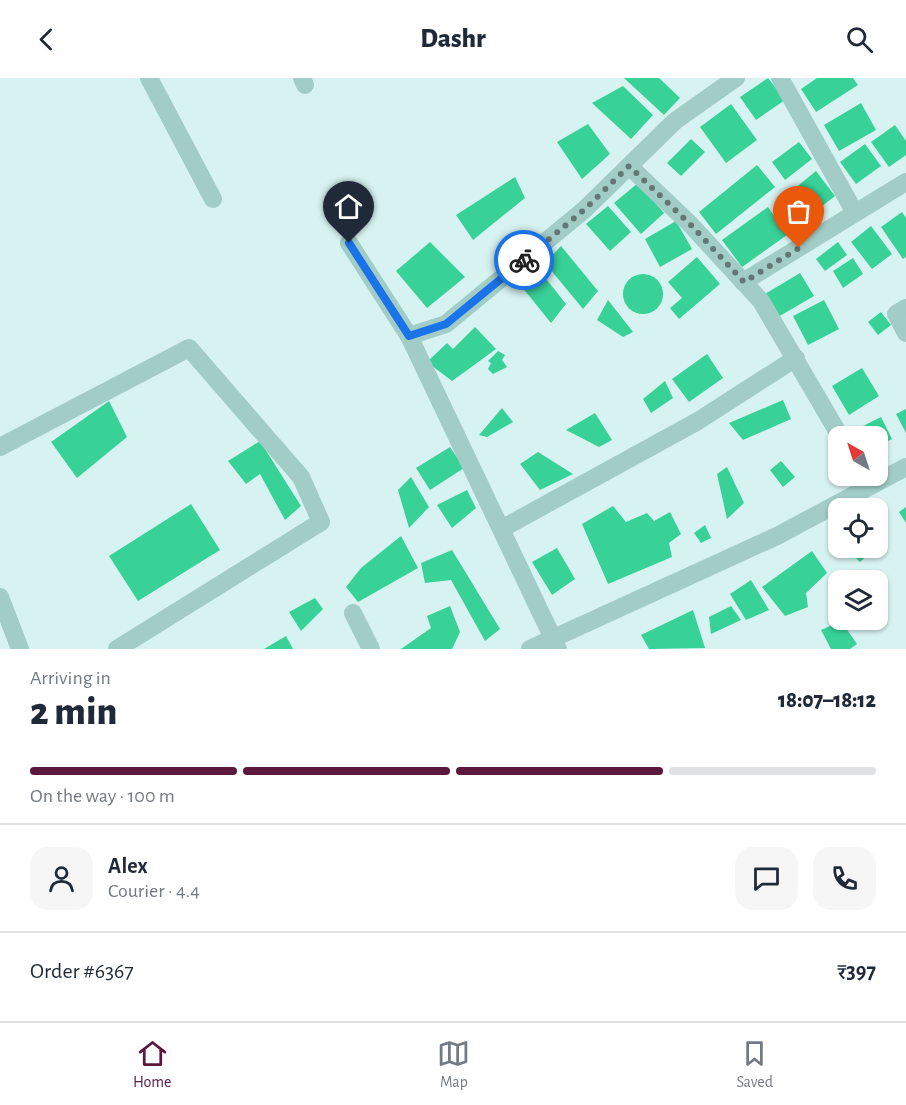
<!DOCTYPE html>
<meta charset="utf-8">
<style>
:root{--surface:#fff;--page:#f6f6f7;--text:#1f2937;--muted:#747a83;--line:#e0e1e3;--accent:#5b173c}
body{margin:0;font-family:"Alegreya Sans",sans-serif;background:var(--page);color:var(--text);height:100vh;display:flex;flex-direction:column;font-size:22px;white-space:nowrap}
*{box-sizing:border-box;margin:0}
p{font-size:20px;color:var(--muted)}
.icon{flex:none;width:33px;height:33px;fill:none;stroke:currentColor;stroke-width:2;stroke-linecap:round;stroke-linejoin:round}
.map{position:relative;height:571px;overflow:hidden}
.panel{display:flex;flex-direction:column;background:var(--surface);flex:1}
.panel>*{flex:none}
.needle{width:39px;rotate:321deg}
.buttons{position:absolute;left:828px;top:348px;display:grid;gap:12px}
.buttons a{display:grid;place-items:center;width:60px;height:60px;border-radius:12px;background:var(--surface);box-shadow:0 2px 4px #0004;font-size:30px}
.pin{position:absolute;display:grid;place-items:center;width:51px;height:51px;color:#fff;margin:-62px -26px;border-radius:50% 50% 50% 0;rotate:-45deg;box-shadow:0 0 6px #0007}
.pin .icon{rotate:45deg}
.courier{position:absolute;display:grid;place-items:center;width:60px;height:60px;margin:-30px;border:4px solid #1a73e8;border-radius:50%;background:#fff;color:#222;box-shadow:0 2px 8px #0007}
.headline em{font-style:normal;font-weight:800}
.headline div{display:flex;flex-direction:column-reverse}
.headline{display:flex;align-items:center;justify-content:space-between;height:102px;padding:0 30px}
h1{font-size:39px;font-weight:800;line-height:45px}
.bar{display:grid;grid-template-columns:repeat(4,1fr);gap:9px 6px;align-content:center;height:72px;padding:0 30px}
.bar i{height:8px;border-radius:4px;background:var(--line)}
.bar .on{background:var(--accent)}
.bar p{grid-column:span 4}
.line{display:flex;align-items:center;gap:15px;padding:0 30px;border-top:2px solid var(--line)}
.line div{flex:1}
.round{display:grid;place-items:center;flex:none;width:63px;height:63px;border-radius:18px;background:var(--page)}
header{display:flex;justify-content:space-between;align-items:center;height:78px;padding:0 30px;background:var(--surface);font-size:27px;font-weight:800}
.menu{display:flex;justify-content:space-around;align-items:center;height:84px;border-top:2px solid var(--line);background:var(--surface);font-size:16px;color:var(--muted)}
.menu a{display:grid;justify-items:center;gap:3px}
.menu .on{color:var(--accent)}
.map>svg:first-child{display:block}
.building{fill:#38d198}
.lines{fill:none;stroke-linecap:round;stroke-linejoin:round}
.street{stroke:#a2ccc6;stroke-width:18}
.done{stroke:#637874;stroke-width:6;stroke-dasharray:0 10.8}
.route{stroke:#1a73e8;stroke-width:8}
</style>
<header><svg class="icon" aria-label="back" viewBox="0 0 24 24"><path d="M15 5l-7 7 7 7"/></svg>Dashr<svg class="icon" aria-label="search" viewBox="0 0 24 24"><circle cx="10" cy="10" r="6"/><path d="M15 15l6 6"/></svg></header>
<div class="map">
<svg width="906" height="571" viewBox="0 0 906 571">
<rect width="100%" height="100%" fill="#d7f3f1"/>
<g class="building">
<polygon points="624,0 659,0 680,20 664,37"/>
<polygon points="768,0 785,22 756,42 740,19"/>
<polygon points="817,0 853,0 858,7 816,34 801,11"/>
<polygon points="623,8 653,37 631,61 592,25"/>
<polygon points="861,25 876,52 839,73 824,47"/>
<polygon points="731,26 757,62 726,85 700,49"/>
<polygon points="588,46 610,76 582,101 557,64"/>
<polygon points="895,47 906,63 906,77 889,89 871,64"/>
<polygon points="691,61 705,74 681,98 667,85"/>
<polygon points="799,64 812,81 785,102 772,84"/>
<polygon points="865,66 881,88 856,106 840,84"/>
<polygon points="757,87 775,109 716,156 699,134"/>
<polygon points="816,93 835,118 808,139 789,115"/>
<polygon points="515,99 525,120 473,162 456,137"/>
<polygon points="638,105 664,135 641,156 614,125"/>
<polygon points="608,128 631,154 610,173 586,146"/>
<polygon points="768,129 787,157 742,189 722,162"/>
<polygon points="902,134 906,140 906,179 903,181 881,149"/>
<polygon points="676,143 692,171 660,189 645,161"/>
<polygon points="871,148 892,176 872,191 851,164"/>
<polygon points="430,164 465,199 427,230 396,193"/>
<polygon points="838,164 847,177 825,193 816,181"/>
<polygon points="561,168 598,213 583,231 545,185"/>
<polygon points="697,179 720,206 679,241 670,230 682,220 668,204"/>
<polygon points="853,180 863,196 843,210 833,193"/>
<polygon points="539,192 566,226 551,245 522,209"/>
<polygon points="800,195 814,218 778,239 765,216"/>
<circle cx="643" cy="216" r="20"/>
<polygon points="608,222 633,254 623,259 597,242"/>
<polygon points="824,222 839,251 808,267 793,238"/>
<polygon points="881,234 891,247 878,257 868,244"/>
<polygon points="475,249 496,271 470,290 452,303 427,284 447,265 453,271"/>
<polygon points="498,273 505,277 502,282 507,289 493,296 488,291 491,285 488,283"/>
<polygon points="707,276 723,300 689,324 672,301"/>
<polygon points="862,290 879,318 849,337 832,308"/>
<polygon points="665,303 673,320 651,335 643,321"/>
<polygon points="783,322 791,341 743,362 729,345"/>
<polygon points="109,323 127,359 77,400 51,364"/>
<polygon points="502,330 513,344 487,359 479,357"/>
<polygon points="906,331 906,355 896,336"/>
<polygon points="595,335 612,362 599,369 566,352"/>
<polygon points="881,339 892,361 878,368 878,358 856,358 853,353"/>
<polygon points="260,363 301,428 285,442 260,396 246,406 228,383"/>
<polygon points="450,369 464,390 430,412 416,390"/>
<polygon points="538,374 573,396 540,412 520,386"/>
<polygon points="781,383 795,399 783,409 770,392"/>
<polygon points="727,389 744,425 727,441 717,396"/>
<polygon points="411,399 429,429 409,450 398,412"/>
<polygon points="467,412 476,430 452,450 437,427"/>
<polygon points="191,426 220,472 138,523 109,478"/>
<polygon points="613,428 626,444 647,435 654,443 670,434 681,456 669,465 672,479 608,506 582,446"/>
<polygon points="906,429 906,445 899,434"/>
<polygon points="705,447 711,460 701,465 694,455"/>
<polygon points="401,458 418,490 358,524 346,509 361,490"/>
<polygon points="557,470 575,501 552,517 532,484"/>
<polygon points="846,470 873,470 874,471 860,484"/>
<polygon points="452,472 500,551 485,563 451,502 425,505 421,485"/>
<polygon points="812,473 827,495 806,515 808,529 785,538 762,509"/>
<polygon points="751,502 769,532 746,542 730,516"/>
<polygon points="315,520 323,531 301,553 289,534"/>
<polygon points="450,528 460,554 452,571 401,571 431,550 427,538"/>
<polygon points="731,528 741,542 711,556 709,539"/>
<polygon points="693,532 705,570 649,571 641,557"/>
<polygon points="841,543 857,566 850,571 831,571 821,552"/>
<polygon points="286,558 293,571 264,571"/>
</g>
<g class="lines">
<g class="street">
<polyline points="149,0 213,121"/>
<polyline points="302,0 305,7"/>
<polyline points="780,0 855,135"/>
<polyline points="629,88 690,146 761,223 840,358"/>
<polyline points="349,165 409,258 558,571"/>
<polyline points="743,204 906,104"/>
<polyline points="906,230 896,236 906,255"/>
<polyline points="409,258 446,246 584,132 675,43 736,0"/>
<polyline points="0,369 189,270 301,399 321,444 117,571"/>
<polyline points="503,450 698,343 796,280"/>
<polyline points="0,519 20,571"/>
<polyline points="353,535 371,571"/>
<polyline points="530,571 777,458 906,389"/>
</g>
</g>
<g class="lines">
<polyline class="done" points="524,182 584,132 629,88 690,146 744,204 799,170"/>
<polyline class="route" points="349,165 409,258 446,246 524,182"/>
</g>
</svg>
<div class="buttons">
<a><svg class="needle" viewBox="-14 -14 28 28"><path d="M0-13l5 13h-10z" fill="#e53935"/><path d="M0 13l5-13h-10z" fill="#747a83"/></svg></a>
<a><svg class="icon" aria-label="locate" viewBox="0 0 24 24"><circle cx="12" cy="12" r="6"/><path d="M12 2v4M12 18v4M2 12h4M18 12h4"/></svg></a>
<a><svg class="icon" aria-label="layers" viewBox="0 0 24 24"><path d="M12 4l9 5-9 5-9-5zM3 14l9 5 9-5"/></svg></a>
</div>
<div class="pin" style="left:799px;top:170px;background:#ea580c"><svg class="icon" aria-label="bag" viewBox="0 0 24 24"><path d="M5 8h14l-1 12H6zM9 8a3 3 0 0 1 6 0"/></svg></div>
<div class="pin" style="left:349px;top:165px;background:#1f2937"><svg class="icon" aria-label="home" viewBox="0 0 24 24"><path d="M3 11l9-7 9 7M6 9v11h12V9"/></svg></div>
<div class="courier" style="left:524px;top:182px"><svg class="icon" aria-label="bike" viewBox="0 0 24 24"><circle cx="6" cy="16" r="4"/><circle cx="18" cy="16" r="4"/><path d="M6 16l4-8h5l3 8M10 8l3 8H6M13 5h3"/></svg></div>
</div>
<section class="panel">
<div class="headline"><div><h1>2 min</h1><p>Arriving in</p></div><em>18:07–18:12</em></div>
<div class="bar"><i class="on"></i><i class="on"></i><i class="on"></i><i></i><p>On the way · 100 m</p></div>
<div class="line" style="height:108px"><a class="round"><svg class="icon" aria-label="person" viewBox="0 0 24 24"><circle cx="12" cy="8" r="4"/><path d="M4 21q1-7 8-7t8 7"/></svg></a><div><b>Alex</b><p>Courier · 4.4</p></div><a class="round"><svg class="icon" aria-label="chat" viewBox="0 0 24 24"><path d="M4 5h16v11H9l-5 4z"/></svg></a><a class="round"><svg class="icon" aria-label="phone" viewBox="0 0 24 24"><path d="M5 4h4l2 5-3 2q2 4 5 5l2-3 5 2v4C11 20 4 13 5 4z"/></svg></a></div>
<div class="line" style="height:78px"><div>Order #6367</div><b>₹397</b></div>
</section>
<nav class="menu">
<a class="on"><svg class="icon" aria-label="home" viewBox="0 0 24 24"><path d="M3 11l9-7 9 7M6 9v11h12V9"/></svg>Home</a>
<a><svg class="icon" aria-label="map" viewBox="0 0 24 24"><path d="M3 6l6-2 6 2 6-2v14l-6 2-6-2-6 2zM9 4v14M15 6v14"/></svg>Map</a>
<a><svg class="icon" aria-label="saved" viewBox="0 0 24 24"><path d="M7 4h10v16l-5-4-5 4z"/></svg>Saved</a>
</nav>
